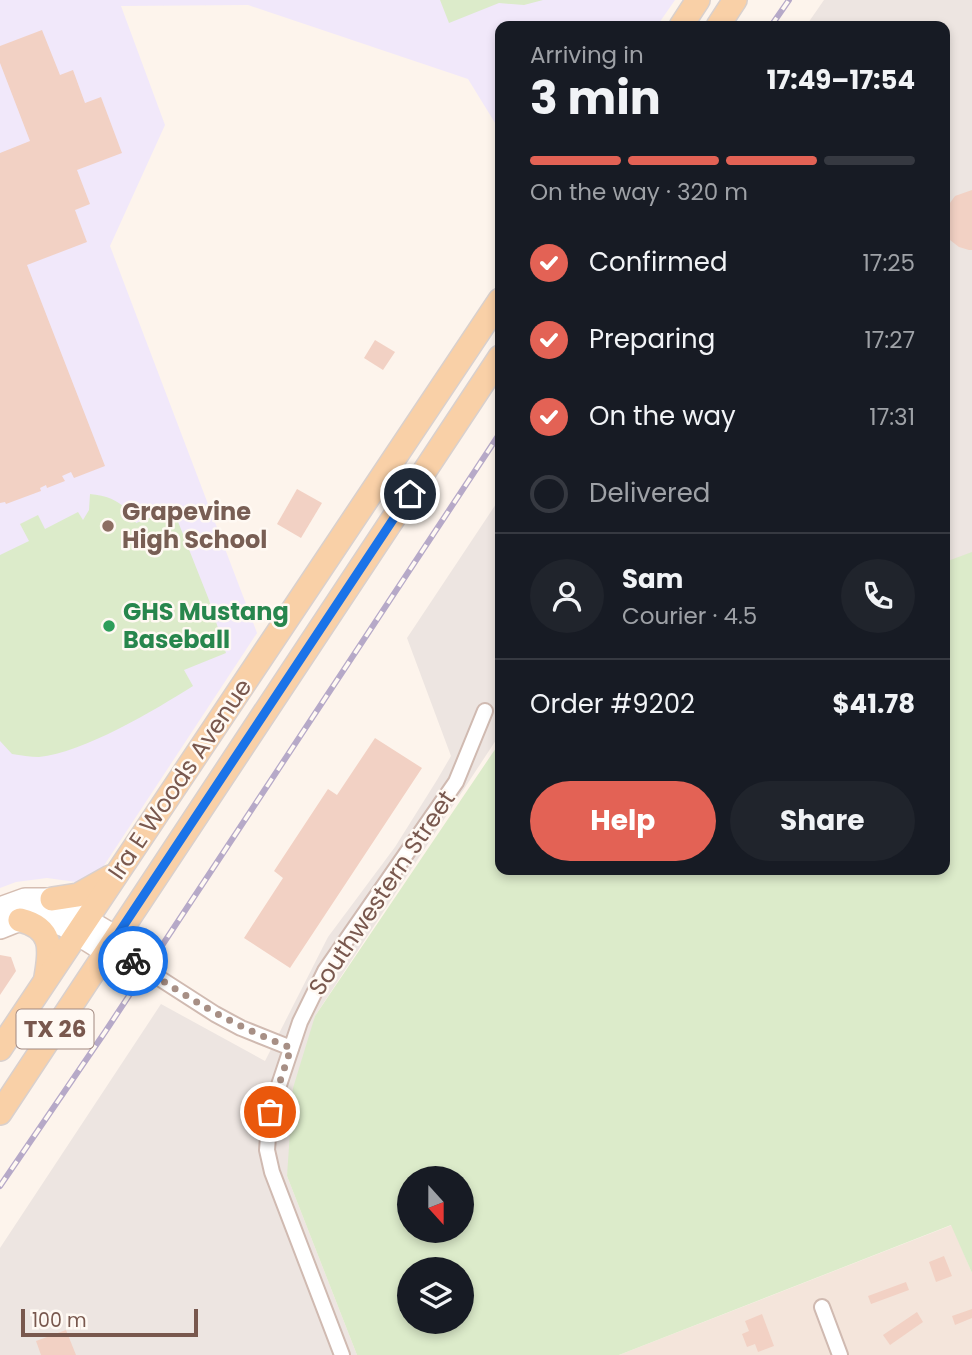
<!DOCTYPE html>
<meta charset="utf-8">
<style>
:root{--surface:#171b24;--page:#20242c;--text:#f1f3f6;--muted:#9ea1a6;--line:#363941;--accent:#e36255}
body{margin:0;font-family:Poppins,sans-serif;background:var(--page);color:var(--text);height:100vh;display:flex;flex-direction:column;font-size:26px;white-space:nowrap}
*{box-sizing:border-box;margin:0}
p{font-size:23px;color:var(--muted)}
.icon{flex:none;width:38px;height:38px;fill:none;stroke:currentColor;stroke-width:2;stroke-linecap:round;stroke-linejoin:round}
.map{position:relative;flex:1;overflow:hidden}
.drawer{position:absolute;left:495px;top:21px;width:455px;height:854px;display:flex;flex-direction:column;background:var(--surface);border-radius:14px;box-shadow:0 4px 10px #0003}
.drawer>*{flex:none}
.needle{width:46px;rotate:159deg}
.tools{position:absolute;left:397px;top:1166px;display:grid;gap:14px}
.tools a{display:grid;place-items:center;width:77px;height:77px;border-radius:50%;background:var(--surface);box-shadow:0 4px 10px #0003;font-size:35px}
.scale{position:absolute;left:21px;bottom:18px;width:177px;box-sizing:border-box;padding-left:7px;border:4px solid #79584e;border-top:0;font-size:19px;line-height:24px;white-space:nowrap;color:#79584e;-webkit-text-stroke:5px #fff9f3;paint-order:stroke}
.pin{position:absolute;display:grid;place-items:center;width:60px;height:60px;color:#fff;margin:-30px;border:4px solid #fff;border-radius:50%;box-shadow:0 2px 7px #0007}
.courier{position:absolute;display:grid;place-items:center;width:70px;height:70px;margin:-35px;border:5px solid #1a73e8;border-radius:50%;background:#fff;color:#222;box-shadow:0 2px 9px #0007}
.summary em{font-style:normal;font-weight:700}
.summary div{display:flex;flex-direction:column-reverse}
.summary{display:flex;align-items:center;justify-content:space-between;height:119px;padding:0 35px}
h1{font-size:46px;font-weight:700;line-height:52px}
.bar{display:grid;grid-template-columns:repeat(4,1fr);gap:10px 7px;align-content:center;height:84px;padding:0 35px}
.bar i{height:9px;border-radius:5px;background:var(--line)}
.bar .on{background:var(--accent)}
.bar p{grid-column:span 4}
.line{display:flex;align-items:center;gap:18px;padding:0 35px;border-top:2px solid var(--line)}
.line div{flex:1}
.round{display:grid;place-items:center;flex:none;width:74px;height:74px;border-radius:37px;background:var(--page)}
ol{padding:0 35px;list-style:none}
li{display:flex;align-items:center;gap:21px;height:77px}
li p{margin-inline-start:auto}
li .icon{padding:7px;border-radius:50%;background:var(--accent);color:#fff;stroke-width:4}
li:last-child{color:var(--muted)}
li i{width:38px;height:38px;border:4px solid var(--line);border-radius:50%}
.button{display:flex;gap:14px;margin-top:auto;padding:14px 35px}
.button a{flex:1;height:80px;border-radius:42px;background:var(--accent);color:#fff;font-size:28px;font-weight:700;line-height:80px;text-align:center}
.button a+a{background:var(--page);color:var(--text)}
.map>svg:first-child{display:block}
.residential{fill:#f4e5db}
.industrial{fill:#ede5e1}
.education{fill:#f1e8fa}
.green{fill:#dcebca;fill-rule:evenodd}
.building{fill:#f2d1c4}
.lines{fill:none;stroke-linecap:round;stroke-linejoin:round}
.street-casing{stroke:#d0bab1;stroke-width:18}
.secondary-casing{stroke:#d5bdb1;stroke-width:24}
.primary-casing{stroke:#d9d0cd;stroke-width:26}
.street{stroke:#fff;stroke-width:14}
.secondary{stroke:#fff;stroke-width:21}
.primary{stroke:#f9d0a7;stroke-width:23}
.rail-casing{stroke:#b6a9c8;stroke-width:6}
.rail{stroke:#fff9f3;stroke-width:3.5;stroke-dasharray:10;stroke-linecap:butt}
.done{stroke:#a78f85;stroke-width:7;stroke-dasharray:0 12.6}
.route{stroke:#1a73e8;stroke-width:9}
.education-dot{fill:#8d6e63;stroke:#fff9f3;stroke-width:2.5}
.leisure-dot{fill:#2e9e5b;stroke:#fff9f3;stroke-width:2.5}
.labels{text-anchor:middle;stroke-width:5;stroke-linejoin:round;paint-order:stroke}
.shield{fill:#fff9f3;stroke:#a18880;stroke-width:2}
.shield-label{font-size:23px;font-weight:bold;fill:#79584e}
.education-label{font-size:24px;font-weight:bold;fill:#785e54;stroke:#fff9f3;text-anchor:start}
.leisure-label{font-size:24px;font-weight:bold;fill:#27864d;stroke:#fff9f3;text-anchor:start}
.street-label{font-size:24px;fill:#79584e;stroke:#fff9f3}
</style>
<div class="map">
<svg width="972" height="1355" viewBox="0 0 972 1355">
<rect width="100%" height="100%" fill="#fdf4ec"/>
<polygon class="residential" points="952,1225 972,1273 972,1355 619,1355"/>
<g class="industrial">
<polygon points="824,0 972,0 972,554 945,564 945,26 806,26"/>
<polygon points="500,498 500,734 315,1016 287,1176 357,1355 0,1355 0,1248 161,1004 265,1061 328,937 395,847 437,780 451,756 407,638"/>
</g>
<polygon class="education" points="0,0 675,0 657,26 500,26 500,131 468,79 248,5 121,6 165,125 110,246 257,633 103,867 76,882 47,878 16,882 0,888"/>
<g class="green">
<polygon points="440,0 543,0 524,5 499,3 449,23"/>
<path d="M90,494C112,496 126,504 136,523L173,509L209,600L226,653L184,670L193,686C155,710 83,753 39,757C30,757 21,755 12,754L0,741V555L29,541L20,524L38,515L45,529L78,512L83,520L89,510Z"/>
<path d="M972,552V1273L951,1225L619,1355H357L287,1176L293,1088L315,1016L500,742V870H945V562ZM410,1178H462V1230H410ZM410,1269H462V1321H410Z"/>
</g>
<g class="building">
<polygon points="42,30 60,75 73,70 85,103 101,97 122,153 77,170 90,204 75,210 87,242 27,265 105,466 74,478 71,472 62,476 65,481 47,488 46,485 40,488 41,491 6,504 5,502 0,503 0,153 30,141 0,63 0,46"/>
<polygon points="972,190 972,250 969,250 959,247 950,240 945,231 945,210 955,196"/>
<polygon points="375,340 395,352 383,370 364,358"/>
<polygon points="297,489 322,503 301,538 277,524"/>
<polygon points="375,738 422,768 290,968 244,938 283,878 274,871 328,789 337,795"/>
<polygon points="0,955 11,957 16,971 0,995"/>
<polygon points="944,1256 952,1276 936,1282 929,1262"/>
<polygon points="906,1282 909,1290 871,1304 868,1296"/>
<polygon points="972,1309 972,1318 955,1325 952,1316"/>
<polygon points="917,1312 923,1322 890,1345 883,1335"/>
<polygon points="762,1314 774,1346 758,1352 755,1344 747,1347 742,1334 749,1331 745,1321"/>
<polygon points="66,1330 76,1355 41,1355 36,1341"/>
</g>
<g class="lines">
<defs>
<g id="street">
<polyline points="128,958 215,1014 241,1028 291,1048"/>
<polyline points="822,1307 840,1355"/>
<polyline points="342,1355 272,1172 267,1150 270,1112 300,1022 325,971 456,782 485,711"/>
</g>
<g id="secondary">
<polyline points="0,908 25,899 52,899 116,937 128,958"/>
<polyline points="0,928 20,920 43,916 66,927 106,952 123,957"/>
</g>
<g id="primary">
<polyline points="681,26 698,0"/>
<polyline points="718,26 735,0"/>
<polyline points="52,899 78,895 110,877"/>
<path d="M20,920C53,928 51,949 46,977"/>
<polyline points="0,1049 500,300"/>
<polyline points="0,1113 500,357"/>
</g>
</defs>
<use href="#street" class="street-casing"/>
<use href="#secondary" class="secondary-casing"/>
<use href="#primary" class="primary-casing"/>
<use href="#street" class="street"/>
<use href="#secondary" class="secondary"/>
<use href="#primary" class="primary"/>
<defs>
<g id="rail">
<polyline points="771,26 789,0"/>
<polyline points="0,1186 105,1032 500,433"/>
</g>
</defs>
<use href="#rail" class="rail-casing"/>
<use href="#rail" class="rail"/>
</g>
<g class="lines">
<path class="done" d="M133,961C187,998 230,1024 291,1048L270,1112"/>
<polyline class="route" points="133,961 128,958 116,937 410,494"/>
</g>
<circle class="education-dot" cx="108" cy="526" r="7"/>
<circle class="leisure-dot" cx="109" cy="626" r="7"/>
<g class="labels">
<rect class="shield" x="16.5" y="1009.5" width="77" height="39" rx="5"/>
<g class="shield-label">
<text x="55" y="1037">TX 26</text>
</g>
<g class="education-label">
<text x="122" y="520">Grapevine<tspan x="122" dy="28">High School</tspan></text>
</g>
<g class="leisure-label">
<text x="123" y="620">GHS Mustang<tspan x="123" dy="28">Baseball</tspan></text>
</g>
<g class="street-label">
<text transform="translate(180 779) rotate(-56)" y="8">Ira E Woods Avenue</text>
<text transform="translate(382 893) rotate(-56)" y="8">Southwestern Street</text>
</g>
</g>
</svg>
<div class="tools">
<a><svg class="needle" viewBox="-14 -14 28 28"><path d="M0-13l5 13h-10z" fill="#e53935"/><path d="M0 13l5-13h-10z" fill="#9ea1a6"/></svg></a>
<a><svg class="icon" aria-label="layers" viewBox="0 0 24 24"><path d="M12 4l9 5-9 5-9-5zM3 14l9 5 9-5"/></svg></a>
</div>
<div class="scale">100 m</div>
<div class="pin" style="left:270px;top:1112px;background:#ea580c"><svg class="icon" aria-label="bag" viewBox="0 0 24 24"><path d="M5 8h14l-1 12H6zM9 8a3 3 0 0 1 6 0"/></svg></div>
<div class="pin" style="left:410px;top:494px;background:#1f2937"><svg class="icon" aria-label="home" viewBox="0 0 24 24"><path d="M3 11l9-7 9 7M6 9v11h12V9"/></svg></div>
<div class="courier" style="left:133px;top:961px"><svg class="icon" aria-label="bike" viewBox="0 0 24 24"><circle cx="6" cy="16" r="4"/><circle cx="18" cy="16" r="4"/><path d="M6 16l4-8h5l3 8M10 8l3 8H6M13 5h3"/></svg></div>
<section class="drawer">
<div class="summary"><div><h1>3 min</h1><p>Arriving in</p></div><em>17:49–17:54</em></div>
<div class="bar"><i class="on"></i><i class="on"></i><i class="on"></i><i></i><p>On the way · 320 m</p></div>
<ol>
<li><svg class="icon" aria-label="check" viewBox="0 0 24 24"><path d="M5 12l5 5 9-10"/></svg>Confirmed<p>17:25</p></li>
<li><svg class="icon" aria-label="check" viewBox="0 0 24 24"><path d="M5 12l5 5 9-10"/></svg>Preparing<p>17:27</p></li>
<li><svg class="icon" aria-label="check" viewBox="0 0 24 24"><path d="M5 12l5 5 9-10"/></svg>On the way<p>17:31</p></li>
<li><i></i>Delivered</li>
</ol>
<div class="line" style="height:126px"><a class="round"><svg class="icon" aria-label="person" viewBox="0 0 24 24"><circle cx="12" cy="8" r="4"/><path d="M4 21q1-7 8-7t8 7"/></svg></a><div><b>Sam</b><p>Courier · 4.5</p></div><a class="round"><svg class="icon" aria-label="phone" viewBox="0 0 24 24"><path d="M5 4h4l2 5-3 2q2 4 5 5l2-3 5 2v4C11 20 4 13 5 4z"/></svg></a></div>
<div class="line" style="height:91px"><div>Order #9202</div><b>$41.78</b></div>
<div class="button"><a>Help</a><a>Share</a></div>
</section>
</div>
